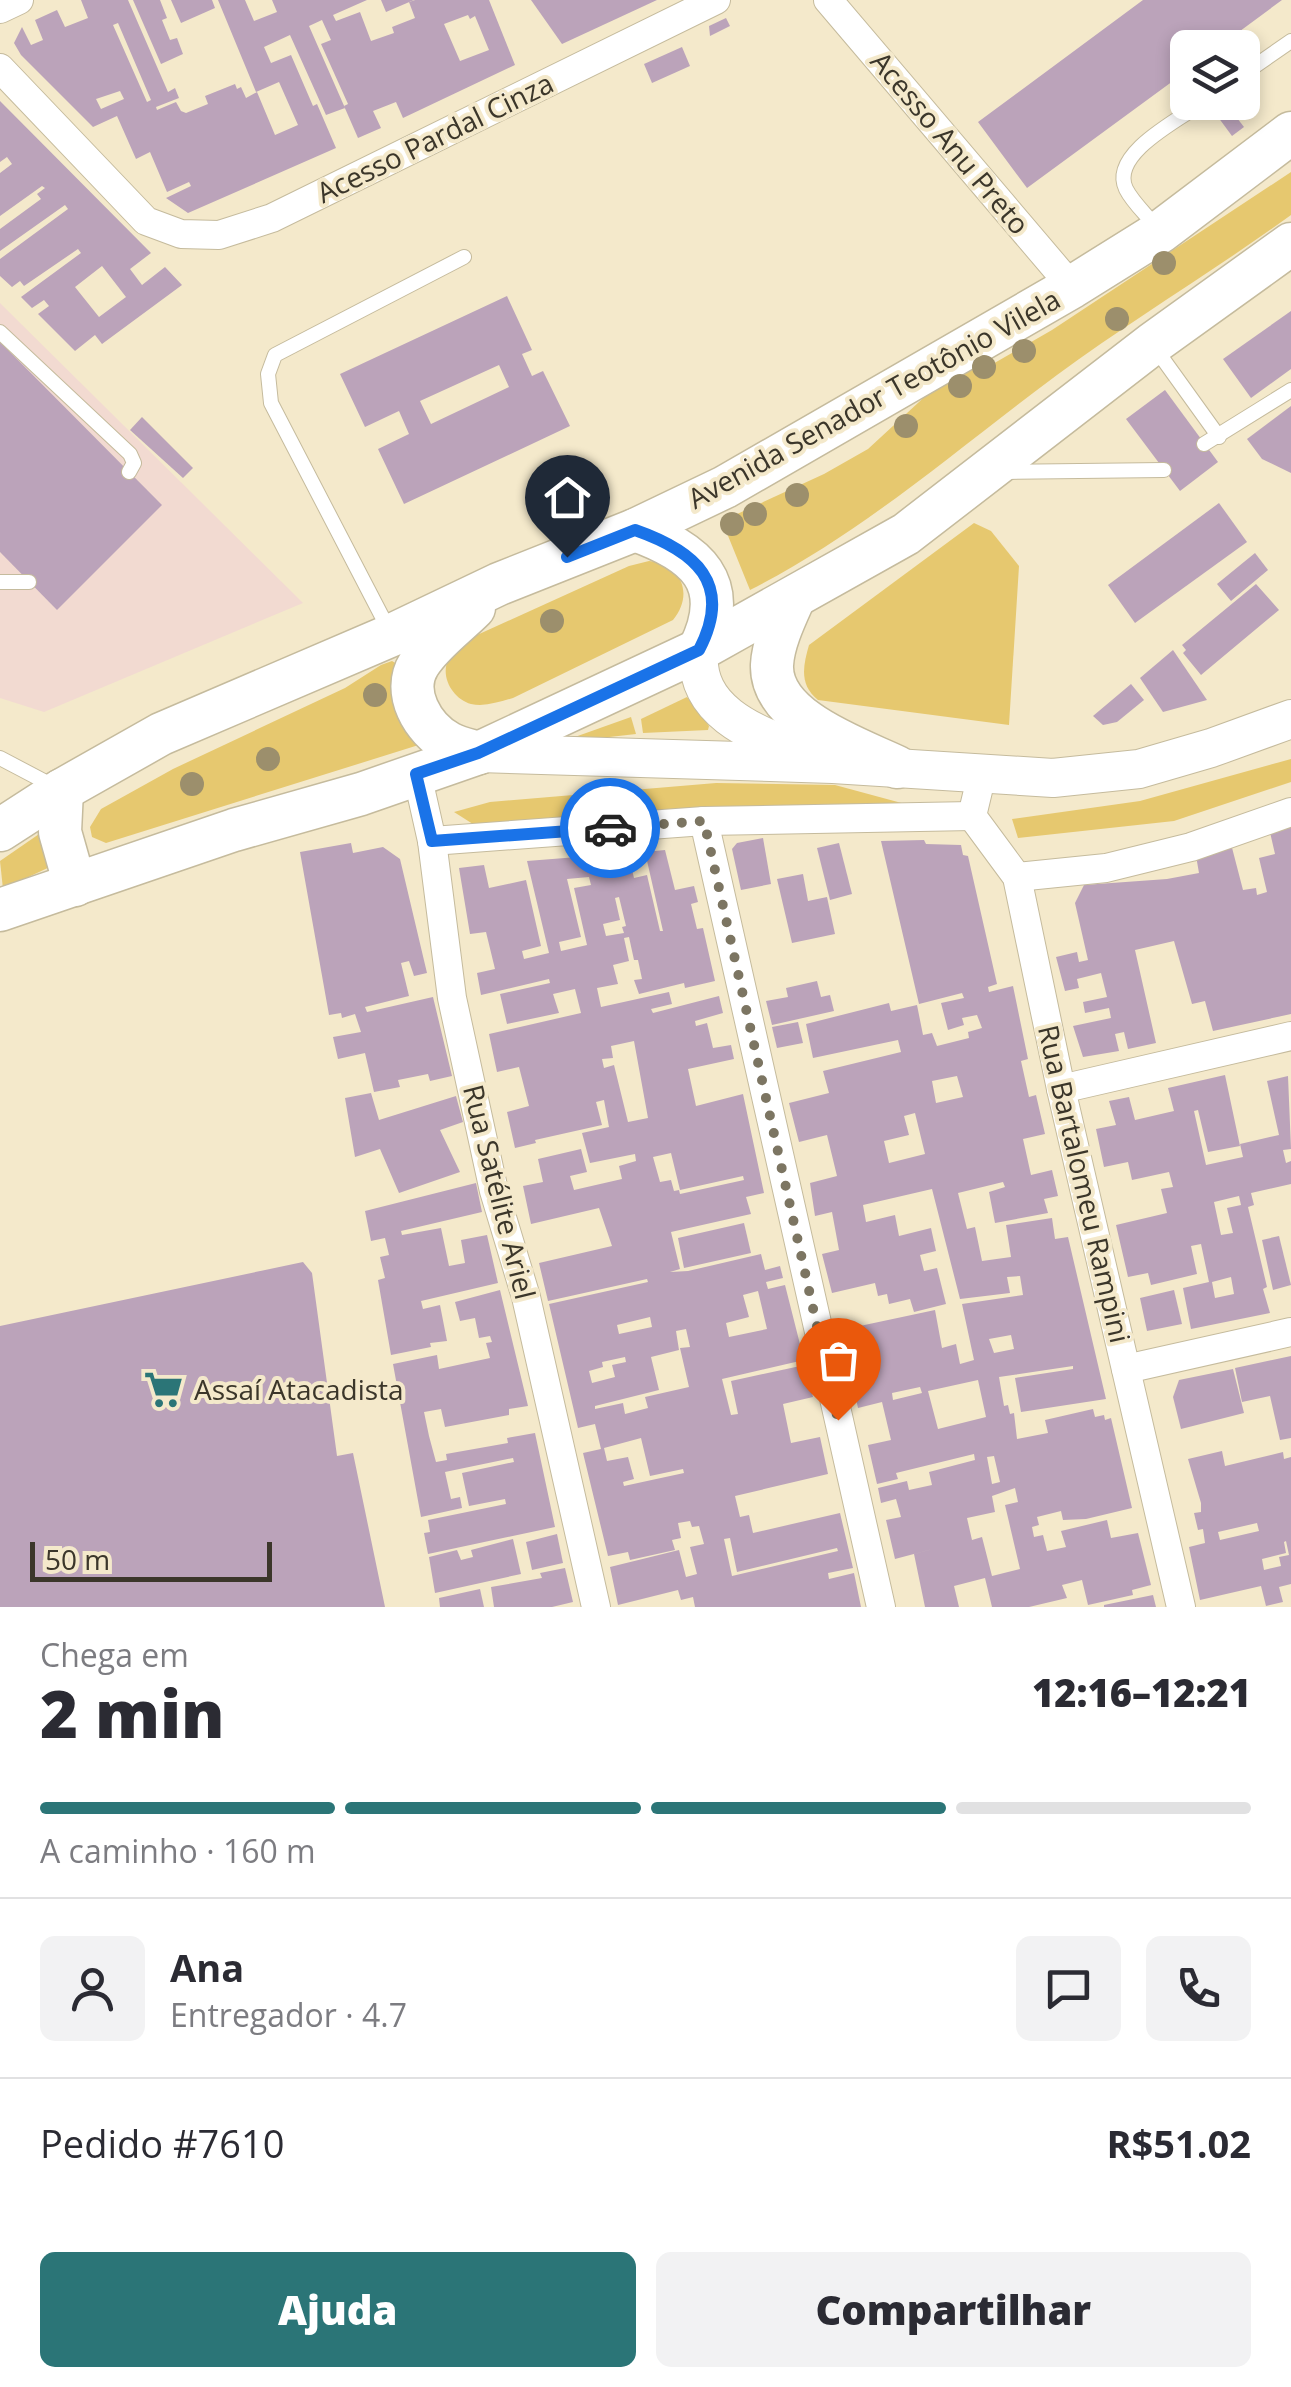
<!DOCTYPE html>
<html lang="pt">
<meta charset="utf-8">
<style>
:root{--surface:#fff;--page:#f2f2f3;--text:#2b2b33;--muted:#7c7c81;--line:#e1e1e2;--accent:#2b7577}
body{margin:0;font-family:"Open Sans",sans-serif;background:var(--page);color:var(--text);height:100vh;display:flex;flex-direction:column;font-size:38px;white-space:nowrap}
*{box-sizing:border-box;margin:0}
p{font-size:32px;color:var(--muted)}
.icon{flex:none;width:55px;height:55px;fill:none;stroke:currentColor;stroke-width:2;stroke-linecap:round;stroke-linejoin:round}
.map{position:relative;height:1607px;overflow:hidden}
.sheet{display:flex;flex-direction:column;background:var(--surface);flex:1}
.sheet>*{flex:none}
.controls{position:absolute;left:1170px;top:30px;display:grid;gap:20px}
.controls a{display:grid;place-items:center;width:90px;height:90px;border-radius:15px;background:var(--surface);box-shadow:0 5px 15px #0003;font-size:50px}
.scale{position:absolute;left:30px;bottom:25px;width:242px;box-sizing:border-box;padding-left:10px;border:5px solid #3b362a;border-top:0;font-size:28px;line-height:35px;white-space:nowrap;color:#3b362a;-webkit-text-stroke:8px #f4e9cb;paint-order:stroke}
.pin{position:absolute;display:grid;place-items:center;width:85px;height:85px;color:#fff;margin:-102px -42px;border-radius:50% 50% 50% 0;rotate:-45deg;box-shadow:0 0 10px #0007}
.pin .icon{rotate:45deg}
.courier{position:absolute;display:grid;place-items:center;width:100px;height:100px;margin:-50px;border:8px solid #1a73e8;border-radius:50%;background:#fff;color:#222;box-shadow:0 2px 12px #0007}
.head em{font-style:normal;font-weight:800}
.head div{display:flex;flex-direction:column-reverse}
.head{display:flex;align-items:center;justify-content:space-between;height:170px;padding:0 40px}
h1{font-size:65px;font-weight:800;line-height:75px}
.bar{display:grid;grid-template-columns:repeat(4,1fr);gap:15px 10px;align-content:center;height:120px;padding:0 40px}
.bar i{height:12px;border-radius:8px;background:var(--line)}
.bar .selected{background:var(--accent)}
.bar p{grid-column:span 4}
.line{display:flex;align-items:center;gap:25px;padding:0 40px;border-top:2px solid var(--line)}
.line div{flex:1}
.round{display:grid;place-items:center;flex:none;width:105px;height:105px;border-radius:15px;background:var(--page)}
.cta{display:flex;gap:20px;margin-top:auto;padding:20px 40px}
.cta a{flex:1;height:115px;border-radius:15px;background:var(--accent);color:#fff;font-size:40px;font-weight:800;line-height:115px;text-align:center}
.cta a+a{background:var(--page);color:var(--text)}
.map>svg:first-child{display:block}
.industrial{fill:#f2dad1}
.green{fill:#e6c86f}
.building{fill:#bba3ba;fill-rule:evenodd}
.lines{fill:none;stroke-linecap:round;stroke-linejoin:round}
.lane-casing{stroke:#c5bb9d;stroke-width:16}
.street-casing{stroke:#c5bb9d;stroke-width:30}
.secondary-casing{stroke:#c5bb9d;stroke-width:40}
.primary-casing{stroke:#c5bb9d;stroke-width:45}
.lane{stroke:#fff;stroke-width:14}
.street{stroke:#fff;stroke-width:28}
.secondary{stroke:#fff;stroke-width:38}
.primary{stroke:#fff;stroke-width:42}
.tree{fill:#9c8f6c}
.done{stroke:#7c7562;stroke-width:10;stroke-dasharray:0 18}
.route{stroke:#1a73e8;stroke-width:12}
.labels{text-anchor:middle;stroke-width:8;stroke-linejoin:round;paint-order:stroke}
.street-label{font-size:28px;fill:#3b362a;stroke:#f4e9cb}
.poi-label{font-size:28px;fill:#3b362a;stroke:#f4e9cb;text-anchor:start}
</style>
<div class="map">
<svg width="1291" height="1607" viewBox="0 0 1291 1607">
<rect width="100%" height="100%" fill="#f4e9cb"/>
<polygon class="industrial" points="0,303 303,603 44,712 0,698"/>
<g class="green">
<path d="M1291,172V215C1214,271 1133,319 1057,375C954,451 864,532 750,590L722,521L824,474L868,449L932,390L985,355L991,365L1052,330Z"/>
<path d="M974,523L991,531L1019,566L1009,725L818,700C799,685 803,666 809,645Z"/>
<path d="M649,561C682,564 694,595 673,620L513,698C499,702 485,707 471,704C453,699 439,676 449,658C452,651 460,645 466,640L629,566Z"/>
<polygon points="392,661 397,664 425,743 106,843 92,837 90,827 101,809 173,769 345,688 381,665"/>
<polygon points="687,697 709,726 708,730 643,733 641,719"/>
<polygon points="631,717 636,734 574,741 572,738"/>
<polygon points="1291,759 1291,782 1174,821 1018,838 1012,819 1140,801"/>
<polygon points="716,783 835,785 920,808 476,826 454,812 490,802"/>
<polygon points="42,832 54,865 3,889 0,861"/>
</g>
<g class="building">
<path d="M81,0H128L168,92L175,88L179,98L156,107L157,110L176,102L181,111L186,113L208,104L205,96L235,84L237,89L241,87L246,98L257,92L275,135L298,125L279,82L256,92L218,0H245L254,21L277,12L272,0H367L333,15L336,21L360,12L371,41L394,33L392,27L415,18L409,2L415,0H489L515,65L403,118L396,102L373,111L381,128L358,138L344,106L348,104L321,44L331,40L322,20L309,26L345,108L326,115L290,35L264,47L271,63L291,55L313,106L317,104L336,148L188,213L166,198L191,186L189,182L167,192L150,152L136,159L117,116L93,127L21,55L14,43L22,27L31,45L43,40L35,20L57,10L65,27L88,18ZM468,15L470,19L475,16L489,50L460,61L444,24ZM118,23L151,100L147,102L113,25ZM120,91L124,99L101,109L96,99Z"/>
<polygon points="133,0 160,0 167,18 162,20 170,40 177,38 183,54 161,64"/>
<polygon points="171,0 212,0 215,8 181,23"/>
<polygon points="381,0 414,0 386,12"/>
<polygon points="531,0 657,0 562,44"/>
<polygon points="1143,0 1282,0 1217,48 1188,48 1188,70 1027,188 978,122"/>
<polygon points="726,18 730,26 710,36 709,26"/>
<polygon points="682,47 690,66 652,83 644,64"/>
<path d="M0,101L151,253L130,269L142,285L165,267L182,285L102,344L95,335L75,351L38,314L49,306L44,300L32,308L21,297L81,253L78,249L24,286L20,281L12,287L0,276V259L68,209L65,205L0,251V229L41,199L37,194L45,188L42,186L0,216V173L12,164L7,157L0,162ZM102,266L126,297L99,317L75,287Z"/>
<polygon points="1230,109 1244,127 1232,136 1218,117"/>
<path d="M507,296L532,350L522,354L532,376L543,371L570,426L404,504L378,449L409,434L399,411L365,427L340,374ZM499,365L509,387L431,424L420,401Z"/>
<polygon points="1291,311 1291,369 1251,398 1223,359"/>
<polygon points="0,342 162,505 57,610 0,552"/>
<polygon points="1165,390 1218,462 1180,491 1126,419"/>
<polygon points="1291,406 1291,473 1262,459 1247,439"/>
<polygon points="142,417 193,468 183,478 130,430"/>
<polygon points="1219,503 1247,542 1135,623 1108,585"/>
<polygon points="1255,553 1268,570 1231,601 1217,584"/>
<polygon points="1256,584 1279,610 1201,675 1183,653 1186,650 1182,645"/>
<polygon points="1173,650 1207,700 1163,712 1140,678"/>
<polygon points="1131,684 1144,700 1117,722 1103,725 1093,716"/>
<polygon points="1291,822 1291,1014 1213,1031 1205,1001 1192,1004 1174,941 1135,950 1156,1043 1128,1049 1124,1032 1115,1034 1119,1051 1083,1057 1073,1026 1111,1018 1109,1008 1085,1013 1083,1002 1107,997 1101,973 1077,979 1079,988 1065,991 1056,957 1077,952 1079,962 1088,960 1075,903 1084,885 1167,879 1199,873 1195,850 1230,840 1243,890 1256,888 1257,895 1267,892 1259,858 1275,854 1269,828"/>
<polygon points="763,838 771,884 741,890 732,849 737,843"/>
<path d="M924,840L926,844L961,845L963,855L968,856L997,984L988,987L989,992L1013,986L1028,1059L1021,1061L1029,1097L1036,1095L1045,1134L1023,1139L1031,1175L1052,1170L1058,1196L1044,1199L1048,1213L995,1223L989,1192L1005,1187L1003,1182L958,1193L967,1229L975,1227L982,1261L1011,1257L1006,1225L1052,1218L1055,1239L1068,1237L1106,1399L1021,1412L1015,1378L1073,1369V1366L999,1377L1004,1406L1008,1405L1010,1414L1014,1413L1017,1439L1048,1433L1045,1420L1093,1409L1095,1417L1104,1415L1105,1420L1111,1418L1132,1508L1086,1519L1063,1520L1061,1511L1037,1517L1039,1525L1032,1527L1034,1537L1043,1535L1047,1551L1066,1547L1061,1531L1107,1520L1111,1538L1138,1533L1151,1585L1132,1590L1133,1595L1088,1605L1082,1580L1062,1585L1067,1598L1029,1607H992L985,1578L954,1586L959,1607H925L914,1554L959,1542L895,1559L886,1520L901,1517L896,1499L881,1503L878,1488L907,1481L909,1490L932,1485L929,1472L975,1460L974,1454L896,1473L898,1479L877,1484L868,1445L891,1440L882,1402L858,1408L841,1330L935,1310L942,1348L956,1344L960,1364L974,1360L962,1304L1023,1295L1020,1276L1007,1277L1010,1293L960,1299L932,1189L863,1205L866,1222L895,1215L899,1236L931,1228L936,1251L920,1255L924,1271L937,1268L946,1304L914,1312L910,1299L889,1304L887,1294L878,1296L875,1283L832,1293L822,1254L839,1250L832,1212L815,1216L810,1183L837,1176L827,1135L799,1142L789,1103L829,1093L823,1071L901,1052L898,1040L813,1058L806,1024L889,1003L891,1011L917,1005L923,1035L932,1033L937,1046L969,1038L968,1032L982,1028L977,1015L962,1018L964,1025L948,1030L941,1003L964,998L962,993L919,1004L881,841ZM957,1076L963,1097L936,1103L932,1081ZM915,1113L925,1154L889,1163L884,1141L909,1135L904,1116ZM1011,1335L1014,1349L994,1353L989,1339ZM978,1380L986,1417L938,1429L928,1391ZM920,1387L922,1393L893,1400L892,1393ZM994,1456L1000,1482L992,1484L987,1457ZM1015,1488L1018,1502L1005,1505L1020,1569L992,1576L982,1537L972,1540L967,1518L995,1512L992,1496Z"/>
<polygon points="351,843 353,853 383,847 400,859 427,973 414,976 409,961 401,963 409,996 365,1007 367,1012 433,997 452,1076 430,1081 428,1074 398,1080 400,1087 374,1092 365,1053 338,1059 333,1037 361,1032 355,1014 342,1018 341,1013 329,1015 300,852"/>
<polygon points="839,843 852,894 830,900 817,848"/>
<path d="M665,850L675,890L694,886L698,902L691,904L697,929L703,928L715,981L685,988L684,983L639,994L634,980L642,979L638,960H634L629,937L624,938L629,961L613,965L618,984L597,988L601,1007L669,992L672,1004L651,1009L653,1013L719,996L723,1013L695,1021L696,1026L707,1023L713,1048L731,1045L734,1059L688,1069L696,1106L743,1094L764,1193L746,1197L751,1214L671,1232L680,1269L670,1272L688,1271L761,1254L765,1270L780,1266L783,1278L766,1282L768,1289L785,1285L804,1360L722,1379L731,1415L738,1414L731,1381L805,1365L813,1397L783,1404L791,1443L820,1437L828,1474L735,1496L740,1517L749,1515L753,1533L840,1513L853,1568L828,1573L829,1579L854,1573L861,1607H695L693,1597L681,1600L678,1590L618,1605L610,1567L679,1550L686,1577L697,1574L690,1547L704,1544L699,1526L692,1527L690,1521L678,1523L681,1538L672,1540L675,1550L630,1560L628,1552L608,1556L583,1453L601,1449L595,1424L578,1428L549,1304L648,1282L647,1279L548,1301L539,1263L612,1246L599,1208L531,1224L523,1186L543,1182L538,1159L581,1149L587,1172L570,1176L574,1190L622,1179L619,1166L636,1161L635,1154L590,1163L582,1133L609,1127L604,1100L596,1102L602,1125L535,1140L536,1143L515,1148L507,1112L529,1106L519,1067L593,1050L497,1072L489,1034L581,1013L575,989L553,994L559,1013L507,1024L500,994L550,983L549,979L481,995L477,973L495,969L486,932L470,934L459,868L484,865L489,888L526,880L541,946L522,951L524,959L549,953L527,861L628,853L634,878L647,875L660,931H663L645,852ZM589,877L591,885L574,888L587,945L561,951L559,942L581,937L567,879ZM619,897L626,926L622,927L624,933L606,936L603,924L620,920L615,898ZM634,1041L648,1118L628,1122L614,1065L604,1068L602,1059L613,1058L611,1046ZM671,1153L680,1190L743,1176L744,1180L680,1194L679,1190L674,1191L671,1180L660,1182L653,1157ZM758,1291L767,1329L729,1337L726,1323L749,1317L743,1295ZM650,1317L652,1327L619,1334L617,1325ZM686,1329L690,1347L680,1348L689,1387L645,1397L648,1408L625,1414L623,1403L595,1409V1406L659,1390L651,1357L679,1350L676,1331ZM625,1357L626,1362L612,1365L615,1377L592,1383L589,1371L603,1367L602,1362ZM641,1438L650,1476L683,1469L684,1473L624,1486L623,1482L634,1479L628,1457L607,1461L604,1448ZM730,1538L737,1572L837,1548L838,1551L732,1576L724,1539Z"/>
<polygon points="803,874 808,901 827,897 835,934 792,943 777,879"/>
<polygon points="817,981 821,997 830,995 834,1011 772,1025 766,1001 788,997 786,988"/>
<polygon points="798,1022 803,1043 777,1048 772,1027"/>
<path d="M1225,1075L1240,1146L1208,1152L1198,1110L1194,1111L1206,1165L1243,1157L1240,1144L1279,1135L1267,1081L1288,1076L1291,1149L1283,1150L1286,1163L1291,1161V1184L1251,1193L1254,1205L1248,1207L1267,1287L1263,1289L1270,1313L1191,1329L1183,1288L1209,1282L1201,1244L1191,1246L1197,1274L1151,1285L1148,1273L1128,1277L1116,1225L1167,1213L1161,1189L1173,1187L1169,1172L1132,1180L1128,1162L1104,1167L1096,1129L1116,1125L1109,1101L1129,1097L1135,1120L1174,1111L1168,1088ZM1239,1196L1241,1205L1227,1208L1233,1233L1221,1235L1214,1202ZM1231,1277L1234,1294L1215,1298L1212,1282Z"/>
<polygon points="371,1093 379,1120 456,1096 463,1122 440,1130 460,1172 399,1193 380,1149 355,1157 345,1098"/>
<polygon points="476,1183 482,1212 401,1231 402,1235 441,1228 449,1266 465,1263 461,1240 487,1235 498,1283 421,1301 423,1309 440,1305 447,1341 430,1343 431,1347 391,1355 378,1280 385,1278 380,1257 389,1255 385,1238 371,1241 365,1211"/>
<polygon points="744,1223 751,1253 684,1268 678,1238"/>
<polygon points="1279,1236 1291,1285 1273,1290 1262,1240"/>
<polygon points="303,1262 312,1273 337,1456 353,1453 385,1607 0,1607 0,1326"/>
<polygon points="500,1290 528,1406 509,1409 509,1415 445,1427 441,1409 424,1412 429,1436 436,1462 447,1460 446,1454 508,1443 507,1438 535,1433 555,1527 428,1554 424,1533 430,1532 428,1520 506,1504 505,1499 469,1506 462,1473 514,1462 513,1458 445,1472 451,1499 460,1497 462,1508 421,1517 393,1364 437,1355 439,1369 490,1358 486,1343 492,1342 490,1336 479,1338 475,1318 460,1321 455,1302"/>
<polygon points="1174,1290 1182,1324 1147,1331 1140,1298"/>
<polygon points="1291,1356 1291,1438 1280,1440 1270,1396 1242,1402 1235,1368"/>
<polygon points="1233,1369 1244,1413 1181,1429 1173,1397 1179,1380"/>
<path d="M1222,1451L1225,1466L1283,1452L1284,1459L1291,1457V1584L1279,1587L1283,1602L1266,1606L1261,1586L1200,1600L1189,1547L1205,1543L1203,1529L1198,1530L1194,1513L1201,1512V1503L1188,1459ZM1257,1523L1259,1531L1220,1540L1218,1532ZM1286,1541L1289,1555L1279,1557L1281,1566L1264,1570L1262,1559L1286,1553L1284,1542Z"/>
<polygon points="557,1534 563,1563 532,1570 526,1542"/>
<polygon points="513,1539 521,1574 435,1593 429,1557 457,1550 461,1560 473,1557 471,1550"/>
<polygon points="565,1568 573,1602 552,1607 494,1607 491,1587 542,1578 540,1573"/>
<polygon points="480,1589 484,1607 440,1607 439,1598"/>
<polygon points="1153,1595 1156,1607 1104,1607 1104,1605"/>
</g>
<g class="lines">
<defs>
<g id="lane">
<polyline points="1242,75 1291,41"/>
<path d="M1156,227C1147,215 1133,203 1126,189C1109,154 1180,119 1204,102"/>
<polyline points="0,332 130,454 134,463 129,472"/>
<polyline points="1155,348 1219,437"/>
<polyline points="1204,444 1291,390"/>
<polyline points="1006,472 1164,470"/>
<polyline points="0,582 29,582"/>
<polyline points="389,630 271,403 268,374 275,355 464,257"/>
<polyline points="0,758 57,788"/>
</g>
<g id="street">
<polyline points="828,0 1072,287"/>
<polyline points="0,9 19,0"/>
<polyline points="0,68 146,221 181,234 219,235 272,218 716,0"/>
<polyline points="417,774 432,841 452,998 494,1191 526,1297 596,1607"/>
<polyline points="982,774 972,816 1017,877 1061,1089 1181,1607"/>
<polyline points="704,821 881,1607"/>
<polyline points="432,841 704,821 972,816"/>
<polyline points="1017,877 1106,868 1191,847 1291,812"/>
<polyline points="1061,1089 1291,1036"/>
<polyline points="1126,1369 1291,1332"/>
</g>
<g id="secondary">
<path d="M699,650C693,714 758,735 807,754"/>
<polyline points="479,753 833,764 1053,778 1139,769 1211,748 1291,719"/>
</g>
<g id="primary">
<path d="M635,530C696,552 733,582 699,650"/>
<path d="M794,598C785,618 773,643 772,665C770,719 857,748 897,767"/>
<path d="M474,608C456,626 432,643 419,664C401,692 423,729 449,743C458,748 469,750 479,753"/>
<polyline points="62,790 60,832 75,885"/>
<polyline points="0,830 62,790 161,734 392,635 499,584 635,530 725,487 1072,287 1160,232 1291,133"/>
<polyline points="0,910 234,830 361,794 479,753 699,650 906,534 1152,344 1291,244"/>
</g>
</defs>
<use href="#lane" class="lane-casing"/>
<use href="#street" class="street-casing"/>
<use href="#secondary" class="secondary-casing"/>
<use href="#primary" class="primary-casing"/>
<use href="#lane" class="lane"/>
<use href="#street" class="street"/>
<use href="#secondary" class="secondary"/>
<use href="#primary" class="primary"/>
</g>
<g class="tree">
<circle cx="1164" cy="263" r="12"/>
<circle cx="1117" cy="319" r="12"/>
<circle cx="1024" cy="351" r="12"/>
<circle cx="984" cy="367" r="12"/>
<circle cx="960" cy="386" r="12"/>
<circle cx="906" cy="426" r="12"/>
<circle cx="797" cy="495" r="12"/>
<circle cx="755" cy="514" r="12"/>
<circle cx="732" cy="524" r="12"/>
<circle cx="552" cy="621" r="12"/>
<circle cx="375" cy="695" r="12"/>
<circle cx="268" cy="759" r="12"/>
<circle cx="192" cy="784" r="12"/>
</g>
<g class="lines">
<polyline class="done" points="610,828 704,821 838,1420"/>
<path class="route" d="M567,557L635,530C695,551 734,583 699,650L478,753L416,774L432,841L610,828"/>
</g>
<defs>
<symbol id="supermarket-bare" viewBox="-9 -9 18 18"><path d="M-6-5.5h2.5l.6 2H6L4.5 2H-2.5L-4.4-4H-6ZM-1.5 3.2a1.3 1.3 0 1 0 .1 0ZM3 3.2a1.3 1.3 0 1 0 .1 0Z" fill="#2b7577" stroke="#f4e9cb" stroke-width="2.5" paint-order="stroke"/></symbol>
</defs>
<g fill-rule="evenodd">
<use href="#supermarket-bare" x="136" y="1362" width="55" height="55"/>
</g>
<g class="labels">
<g class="street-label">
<text transform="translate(435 138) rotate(-26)" y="10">Acesso Pardal Cinza</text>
<text transform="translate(950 143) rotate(50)" y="10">Acesso Anu Preto</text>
<text transform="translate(874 399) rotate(-29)" y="10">Avenida Senador Teotônio Vilela</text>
<text transform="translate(1084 1184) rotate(77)" y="10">Rua Bartalomeu Rampini</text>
<text transform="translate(499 1192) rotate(76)" y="10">Rua Satélite Ariel</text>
</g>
<g class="poi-label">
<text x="194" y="1400">Assaí Atacadista</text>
</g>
</g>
</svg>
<div class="controls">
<a><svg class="icon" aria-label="layers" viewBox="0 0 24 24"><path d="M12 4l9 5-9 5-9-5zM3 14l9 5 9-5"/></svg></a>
</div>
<div class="scale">50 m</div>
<div class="pin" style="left:838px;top:1420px;background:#ea580c"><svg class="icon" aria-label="bag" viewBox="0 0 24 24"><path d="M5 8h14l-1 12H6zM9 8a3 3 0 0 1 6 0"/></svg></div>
<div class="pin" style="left:567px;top:557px;background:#1f2937"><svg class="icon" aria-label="home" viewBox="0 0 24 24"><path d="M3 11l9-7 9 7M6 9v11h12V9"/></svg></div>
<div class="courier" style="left:610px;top:828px"><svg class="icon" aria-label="car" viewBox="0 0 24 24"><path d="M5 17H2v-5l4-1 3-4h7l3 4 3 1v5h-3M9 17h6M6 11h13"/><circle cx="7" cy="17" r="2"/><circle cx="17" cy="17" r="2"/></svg></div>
</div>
<section class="sheet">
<div class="head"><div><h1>2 min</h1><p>Chega em</p></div><em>12:16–12:21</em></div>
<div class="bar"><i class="selected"></i><i class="selected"></i><i class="selected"></i><i></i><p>A caminho · 160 m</p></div>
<div class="line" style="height:180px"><a class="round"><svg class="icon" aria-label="person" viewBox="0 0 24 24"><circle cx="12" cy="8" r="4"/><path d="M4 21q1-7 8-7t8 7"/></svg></a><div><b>Ana</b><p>Entregador · 4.7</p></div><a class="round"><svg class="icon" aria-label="chat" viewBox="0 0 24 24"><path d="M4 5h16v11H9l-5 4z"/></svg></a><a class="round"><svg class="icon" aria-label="phone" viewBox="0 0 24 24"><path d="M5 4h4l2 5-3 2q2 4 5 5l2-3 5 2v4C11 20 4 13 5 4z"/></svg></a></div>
<div class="line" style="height:130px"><div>Pedido #7610</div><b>R$51.02</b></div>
<div class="cta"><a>Ajuda</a><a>Compartilhar</a></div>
</section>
